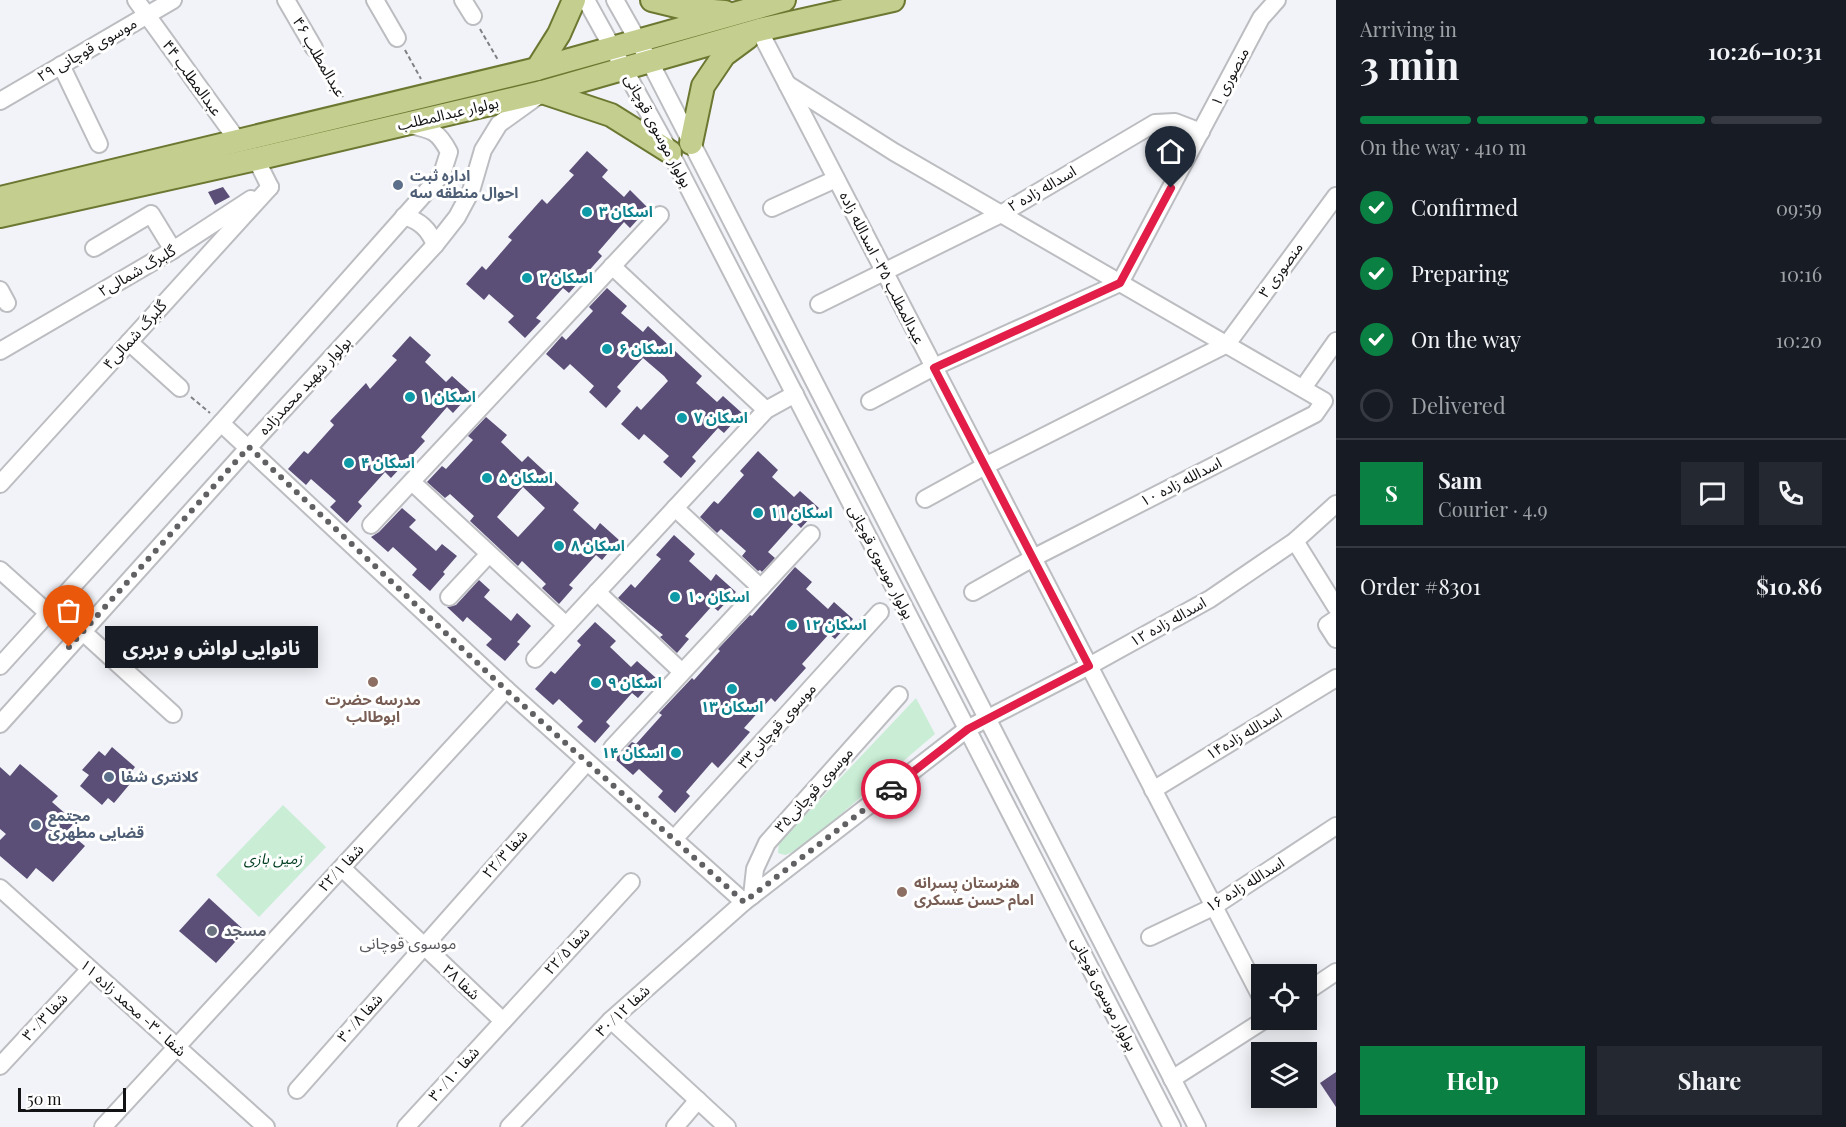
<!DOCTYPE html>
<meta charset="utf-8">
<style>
:root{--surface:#171b24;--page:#242831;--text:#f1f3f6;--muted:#9ea1a6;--line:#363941;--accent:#0b8043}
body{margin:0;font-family:"Playfair Display","Noto Sans Arabic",serif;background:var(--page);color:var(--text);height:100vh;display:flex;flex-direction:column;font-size:22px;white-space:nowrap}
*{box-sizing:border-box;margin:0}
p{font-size:20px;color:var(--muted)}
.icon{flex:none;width:33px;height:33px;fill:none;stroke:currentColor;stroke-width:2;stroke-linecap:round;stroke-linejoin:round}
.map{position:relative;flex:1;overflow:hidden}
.side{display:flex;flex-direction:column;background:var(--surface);width:510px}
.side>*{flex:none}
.controls{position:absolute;left:1251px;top:964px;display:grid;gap:12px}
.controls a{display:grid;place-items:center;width:66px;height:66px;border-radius:0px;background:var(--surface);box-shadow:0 3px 15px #0003;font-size:30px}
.scale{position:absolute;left:18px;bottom:15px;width:108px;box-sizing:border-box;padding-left:6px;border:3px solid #131315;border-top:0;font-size:16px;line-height:21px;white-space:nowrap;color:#131315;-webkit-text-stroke:4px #fff;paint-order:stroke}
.pin{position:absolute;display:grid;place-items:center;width:51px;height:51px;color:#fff;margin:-62px -26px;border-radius:50% 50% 50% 0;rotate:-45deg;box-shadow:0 0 6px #0007}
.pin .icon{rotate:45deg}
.courier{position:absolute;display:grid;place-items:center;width:60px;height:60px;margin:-30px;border:4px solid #e11d48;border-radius:50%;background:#fff;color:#222;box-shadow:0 2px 8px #0007}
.bubble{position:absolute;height:42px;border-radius:0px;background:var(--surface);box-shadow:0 3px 15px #0003;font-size:20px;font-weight:700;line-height:42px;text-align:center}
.head em{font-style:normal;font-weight:700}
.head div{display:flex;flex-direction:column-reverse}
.head{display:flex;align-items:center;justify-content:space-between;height:102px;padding:0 24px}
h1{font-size:39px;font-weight:700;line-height:45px}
.bar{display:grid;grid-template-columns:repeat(4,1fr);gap:9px 6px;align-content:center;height:72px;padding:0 24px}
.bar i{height:8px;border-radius:4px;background:var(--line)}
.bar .on{background:var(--accent)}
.bar p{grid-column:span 4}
.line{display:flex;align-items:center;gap:15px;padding:0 24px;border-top:2px solid var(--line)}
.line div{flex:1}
.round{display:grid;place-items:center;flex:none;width:63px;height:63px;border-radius:0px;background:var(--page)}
ol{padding:0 24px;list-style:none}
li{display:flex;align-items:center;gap:18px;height:66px}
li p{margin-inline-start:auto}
li .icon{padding:6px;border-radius:50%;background:var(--accent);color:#fff;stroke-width:4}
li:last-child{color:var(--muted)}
li i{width:33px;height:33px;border:3px solid var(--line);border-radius:50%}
.primary-button{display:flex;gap:12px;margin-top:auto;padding:12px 24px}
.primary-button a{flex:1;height:69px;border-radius:0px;background:var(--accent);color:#fff;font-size:24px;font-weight:700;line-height:69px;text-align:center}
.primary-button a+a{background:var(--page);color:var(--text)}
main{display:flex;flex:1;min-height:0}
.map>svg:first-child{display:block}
.green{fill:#c9edd5}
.building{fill:#5b4f77;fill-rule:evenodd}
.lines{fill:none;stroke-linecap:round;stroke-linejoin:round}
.minor-casing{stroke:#bcbdc1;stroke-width:20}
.major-casing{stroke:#6c7832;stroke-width:26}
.path{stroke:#7f8083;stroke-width:2;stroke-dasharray:4.5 3;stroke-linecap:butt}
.minor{stroke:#fff;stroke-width:16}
.major{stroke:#c4ce8e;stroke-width:22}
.done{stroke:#616164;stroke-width:6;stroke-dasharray:0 10.8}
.route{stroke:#e11d48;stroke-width:8}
.service-dot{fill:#5c6f8a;stroke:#fff;stroke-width:2}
.culture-dot{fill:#0f9aa8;stroke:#fff;stroke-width:2}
.education-dot{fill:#8d6e63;stroke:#fff;stroke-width:2}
.worship-dot{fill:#6b7280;stroke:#fff;stroke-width:2}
.labels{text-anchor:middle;stroke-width:6;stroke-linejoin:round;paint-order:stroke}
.street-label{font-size:15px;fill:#131315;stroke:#fff}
.service-label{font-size:15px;font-weight:bold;fill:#4e5e75;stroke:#fff;text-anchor:start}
.culture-label{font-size:15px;font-weight:bold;fill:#0d838f;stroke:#fff;text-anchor:start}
.education-label{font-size:15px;font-weight:bold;fill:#785e54;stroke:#fff}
.park-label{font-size:15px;font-style:italic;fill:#023e21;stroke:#fff}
.worship-label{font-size:15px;font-weight:bold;fill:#5b616d;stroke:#fff;text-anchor:start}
.neighbourhood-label{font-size:16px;fill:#56575b;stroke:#fff}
</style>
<main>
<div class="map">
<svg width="1336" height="1127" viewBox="0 0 1336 1127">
<rect width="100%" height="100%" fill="#f2f3f8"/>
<g class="green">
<polygon points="916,698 935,734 800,849 785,855 778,853 779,843"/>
<polygon points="283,805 326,847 259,917 216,875"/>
</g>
<g class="building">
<polygon points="587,151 608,170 602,177 624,197 630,190 648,208 630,228 624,222 598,252 602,256 569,293 563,288 536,318 541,321 525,338 508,322 514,316 489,294 484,300 466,284 482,266 486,270 512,240 508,237 542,199 547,204 574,175 569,171"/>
<polygon points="223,187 230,197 215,205 208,192"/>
<polygon points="607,288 627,306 621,313 643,332 648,326 702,376 696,383 717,402 723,396 742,413 724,433 718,428 692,457 696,461 681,478 663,462 669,456 644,434 639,440 621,424 637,406 641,410 668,381 664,376 643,358 617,387 621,391 606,408 589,392 594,386 570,364 564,370 546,354 562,336 566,340 593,311 589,307"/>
<polygon points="410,336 431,355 425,362 446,382 452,376 471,393 453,413 447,407 421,437 425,441 391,478 385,472 358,502 362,506 347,523 330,507 336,501 311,479 306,485 288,469 304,451 308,454 334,425 330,421 366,383 370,389 397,360 392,356"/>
<path d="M486,417L507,435L501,442L522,462L528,456L579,503L573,510L595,530L600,523L619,540L602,560L596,555L569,585L573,588L559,604L542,588L546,584L522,561L518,566L470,521L474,516L450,494L445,498L427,482L442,466L446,469L473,440L468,436ZM523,487L545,508L518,537L497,517Z"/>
<polygon points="758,451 778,470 772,477 794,497 800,491 819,508 801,528 795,522 768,552 775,558 762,572 760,570 758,571 742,556 746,551 721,529 717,533 700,517 714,501 718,504 744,475 740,471"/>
<polygon points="402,508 416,520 409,527 436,551 442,544 457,556 443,572 445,574 430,591 412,575 417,569 393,547 388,552 371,537 379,532"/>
<polygon points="674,535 695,554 689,561 711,581 716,574 736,592 718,611 712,606 685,636 689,639 677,653 660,637 663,635 618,598 631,584 635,588 661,559 656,555"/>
<polygon points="795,567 812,582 806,589 828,609 834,602 853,619 835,639 829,634 802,664 806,668 775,702 771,698 744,728 750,732 736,748 718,768 712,762 686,792 690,796 675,813 658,797 663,791 639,769 633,775 615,759 632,742 636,744 662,715 659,713 692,678 694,680 720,651 718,649 750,615 752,616"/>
<polygon points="479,580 490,590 484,597 511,621 517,613 531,626 517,642 520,644 505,661 486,645 492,639 467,617 463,622 447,607 456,605"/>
<polygon points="595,622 616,641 610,647 631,667 637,661 656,678 638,698 632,693 606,722 610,726 595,743 577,727 583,721 559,699 553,705 535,689 551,671 555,674 581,645 577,641"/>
<polygon points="112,747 135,767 129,775 134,779 114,803 108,798 102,805 80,786 89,775 82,770 99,751 105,756"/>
<polygon points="20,764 58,796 52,802 75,822 67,831 85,846 53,882 36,868 27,879 0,856 0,840 6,834 0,829 0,767 10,776"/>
<polygon points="209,898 245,931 216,963 179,931"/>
<polygon points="1336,1072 1336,1107 1320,1083"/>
</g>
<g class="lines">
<defs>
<g id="minor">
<polyline points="136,0 238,141"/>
<polyline points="286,0 314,48"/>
<polyline points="375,0 397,38"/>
<polyline points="463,0 473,16"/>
<polyline points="586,0 670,152 1172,1127"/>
<polyline points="615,0 650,62 1197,1127"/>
<polyline points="759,30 1262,999"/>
<polyline points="61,65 99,144"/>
<polyline points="787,84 894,152 1324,401 1315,414 1033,558 973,592"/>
<polyline points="0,101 173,0"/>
<polyline points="256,159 270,187"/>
<polyline points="772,208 836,179"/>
<path d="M404,216C420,221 429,229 435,245"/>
<polyline points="94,248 151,214 173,250"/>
<polyline points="612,266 766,410"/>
<polyline points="0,290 7,303"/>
<polyline points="819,304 1001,214 1155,123 1175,122 1201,132"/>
<polyline points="129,342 180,388"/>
<polyline points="0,351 173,250 251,199"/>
<polyline points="1303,388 1336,341"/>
<polyline points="870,401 934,367 1120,283 1261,18 1277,0"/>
<polyline points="221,423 506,689 744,902"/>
<polyline points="412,482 566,625"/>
<polyline points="0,484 270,187"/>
<polyline points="925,499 985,466 1227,344 1336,196"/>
<polyline points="675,508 761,588"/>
<polyline points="371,525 660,215"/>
<polyline points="1295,541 1336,607"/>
<polyline points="0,570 48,613"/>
<polyline points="597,592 682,672"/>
<polyline points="449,597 489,554"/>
<polyline points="1336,619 1327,625 1336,639"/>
<polyline points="83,632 173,714"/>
<polyline points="535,659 766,410 795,394"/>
<path d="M0,666L221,423L442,174L449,152C438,131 433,130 410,125"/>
<polyline points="0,724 249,447 435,245 457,217 471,191 483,150 499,124 538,96"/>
<polyline points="612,748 811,534"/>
<polyline points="1153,790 1336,678"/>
<polyline points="674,839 880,612"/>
<polyline points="342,868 503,1021"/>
<polyline points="0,888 266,1127"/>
<polyline points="752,896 755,869 767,843 899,695"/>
<polyline points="1150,937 1213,907 1336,826"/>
<polyline points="1306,992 1336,972"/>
<polyline points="611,1020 727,1127"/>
<polyline points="0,1066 90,969"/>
<polyline points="1172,1079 1264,1020"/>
<polyline points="297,1090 587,762"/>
<polyline points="103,1127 506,689"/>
<polyline points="406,1127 631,882"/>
<polyline points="509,1127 611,1020 744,902 967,729 1089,666 1210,599 1295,541 1336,504"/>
<polyline points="675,1127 698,1100"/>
</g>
<g id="major">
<polyline points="652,0 689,9 725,12"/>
<polyline points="537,69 559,34 574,0"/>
<polyline points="542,92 611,115 670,152"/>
<polyline points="691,143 703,86 724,55 747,38"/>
<polyline points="0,198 537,69 784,0"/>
<polyline points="0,216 256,159 542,92 759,30 893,0"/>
</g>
</defs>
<use href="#minor" class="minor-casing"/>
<use href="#major" class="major-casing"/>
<g class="path">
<polyline points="480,29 498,60"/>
<polyline points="405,50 421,79"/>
<polyline points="322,61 343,97"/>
<polyline points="191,397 210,413"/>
</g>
<use href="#minor" class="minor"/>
<use href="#major" class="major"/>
</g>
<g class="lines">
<polyline class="done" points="69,647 249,447 506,690 744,902 891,789"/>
<polyline class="route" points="891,789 968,729 1089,666 934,368 1120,283 1171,188"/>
</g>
<g class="service-dot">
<circle cx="398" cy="185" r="6"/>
<circle cx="109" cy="777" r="6"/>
<circle cx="36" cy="825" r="6"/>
</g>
<g class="culture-dot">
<circle cx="587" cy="212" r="6"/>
<circle cx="527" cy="278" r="6"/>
<circle cx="607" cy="349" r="6"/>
<circle cx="410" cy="397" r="6"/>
<circle cx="682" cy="418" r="6"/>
<circle cx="349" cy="463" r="6"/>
<circle cx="487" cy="478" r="6"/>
<circle cx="758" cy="513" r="6"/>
<circle cx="559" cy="546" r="6"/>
<circle cx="675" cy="597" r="6"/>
<circle cx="792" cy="625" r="6"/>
<circle cx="596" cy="683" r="6"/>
<circle cx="732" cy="689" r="6"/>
<circle cx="676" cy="753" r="6"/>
</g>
<g class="education-dot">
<circle cx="373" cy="682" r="6"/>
<circle cx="902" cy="892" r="6"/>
</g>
<circle class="worship-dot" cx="212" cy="931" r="6"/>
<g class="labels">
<g class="street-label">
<text transform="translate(87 50) rotate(-30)" y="5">موسوی قوچانی ۲۹</text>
<text transform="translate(319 57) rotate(60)" y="5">عبدالمطلب ۴۶</text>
<text transform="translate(1230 77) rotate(-62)" y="5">منصوری ۱</text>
<text transform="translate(192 78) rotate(54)" y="5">عبدالمطلب ۴۴</text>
<text transform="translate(448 114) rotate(-13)" y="5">بولوار عبدالمطلب</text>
<text transform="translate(658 131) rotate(62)" y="5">بولوار موسوی قوچانی</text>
<text transform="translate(1042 189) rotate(-30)" y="5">اسداله زاده ۲</text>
<text transform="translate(882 268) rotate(63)" y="5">عبدالمطلب ۳۵- اسدالله زاده</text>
<text transform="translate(1281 270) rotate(-54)" y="5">منصوری ۳</text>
<text transform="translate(137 271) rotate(-30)" y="5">گلبرگ شمالی۲</text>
<text transform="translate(135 335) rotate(-48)" y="5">گلبرگ شمالی۴</text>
<text transform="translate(305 386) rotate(-47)" y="5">بولوار شهید محمدزاده</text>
<text transform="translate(1181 482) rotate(-27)" y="5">اسدالله زاده ۱۰</text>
<text transform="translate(881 562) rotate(63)" y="5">بولوار موسوی قوچانی</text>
<text transform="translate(1168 622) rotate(-29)" y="5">اسداله زاده ۱۲</text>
<text transform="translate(777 726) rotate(-48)" y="5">موسوی قوچانی۳۳</text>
<text transform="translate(1244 734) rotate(-31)" y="5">اسدالله زاده۱۴</text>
<text transform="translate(814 790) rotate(-48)" y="5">موسوی قوچانی۳۵</text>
<text transform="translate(505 854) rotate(-48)" y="5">شفا ۲۲/۳</text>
<text transform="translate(341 868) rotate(-47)" y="5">۲۲/۱ شفا</text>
<text transform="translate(1245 885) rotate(-32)" y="5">اسدالله زاده ۱۶</text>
<text transform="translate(567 951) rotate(-47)" y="5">شفا ۲۲/۵</text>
<text transform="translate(461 982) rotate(43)" y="5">شفا ۲۸</text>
<text transform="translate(1104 994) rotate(63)" y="5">بولوار موسوی قوچانی</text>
<text transform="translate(133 1008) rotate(42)" y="5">شفا ۳۰- محمد زاده ۱۱</text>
<text transform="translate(623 1011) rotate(-43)" y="5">شفا ۳۰/۱۲</text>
<text transform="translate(45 1017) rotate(-47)" y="5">۳۰/۳ شفا</text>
<text transform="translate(360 1018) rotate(-48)" y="5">شفا ۳۰/۸</text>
<text transform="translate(454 1074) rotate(-48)" y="5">شفا ۳۰/۱۰</text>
</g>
<g class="service-label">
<text x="410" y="181">اداره ثبت<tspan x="410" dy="17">احوال منطقه سه</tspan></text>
<text x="121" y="782">کلانتری شفا</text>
<text x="48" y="821">مجتمع<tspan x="48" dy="17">قضایی مطهری</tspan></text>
</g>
<g class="culture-label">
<text x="599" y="217">اسکان ۳</text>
<text x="539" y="283">اسکان ۲</text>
<text x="619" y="354">اسکان ۶</text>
<text x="422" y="402">اسکان ۱</text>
<text x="694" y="423">اسکان ۷</text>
<text x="361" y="468">اسکان ۴</text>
<text x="499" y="483">اسکان ۵</text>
<text x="770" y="518">اسکان ۱۱</text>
<text x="571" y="551">اسکان ۸</text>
<text x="687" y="602">اسکان ۱۰</text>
<text x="804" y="630">اسکان ۱۲</text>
<text x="608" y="688">اسکان ۹</text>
<text x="732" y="712" text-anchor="middle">اسکان ۱۳</text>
<text x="664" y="758" text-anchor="end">اسکان ۱۴</text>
</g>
<g class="education-label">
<text x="373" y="705">مدرسه حضرت<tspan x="373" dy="17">ابوطالب</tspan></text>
<text x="914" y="888" text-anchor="start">هنرستان پسرانه<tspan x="914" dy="17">امام حسن عسکری</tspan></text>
</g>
<g class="park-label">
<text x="273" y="864">زمین بازی</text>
</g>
<g class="worship-label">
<text x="224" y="936">مسجد</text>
</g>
<g class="neighbourhood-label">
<text x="408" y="949">موسوی قوچانی</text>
</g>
</g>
</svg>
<div class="controls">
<a><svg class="icon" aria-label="locate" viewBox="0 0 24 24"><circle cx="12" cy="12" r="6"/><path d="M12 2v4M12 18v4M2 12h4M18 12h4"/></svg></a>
<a><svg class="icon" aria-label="layers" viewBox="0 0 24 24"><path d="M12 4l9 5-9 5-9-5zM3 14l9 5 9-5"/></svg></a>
</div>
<div class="scale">50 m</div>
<div class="pin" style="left:69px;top:647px;background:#ea580c"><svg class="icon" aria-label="bag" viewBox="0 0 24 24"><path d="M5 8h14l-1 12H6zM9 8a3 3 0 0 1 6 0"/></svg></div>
<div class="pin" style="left:1171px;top:188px;background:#1f2937"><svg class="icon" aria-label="home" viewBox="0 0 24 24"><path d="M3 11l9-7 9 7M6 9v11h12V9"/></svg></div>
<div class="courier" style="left:891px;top:789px"><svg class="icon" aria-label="car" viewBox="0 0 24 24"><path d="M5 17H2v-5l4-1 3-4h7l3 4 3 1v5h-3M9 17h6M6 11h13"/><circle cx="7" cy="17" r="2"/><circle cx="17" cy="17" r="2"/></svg></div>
<div class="bubble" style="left:105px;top:626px;width:213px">نانوایی لواش و بربری</div>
</div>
<section class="side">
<div class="head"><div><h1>3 min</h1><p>Arriving in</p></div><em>10:26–10:31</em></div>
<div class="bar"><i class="on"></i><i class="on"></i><i class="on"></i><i></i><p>On the way · 410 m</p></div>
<ol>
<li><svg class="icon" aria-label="check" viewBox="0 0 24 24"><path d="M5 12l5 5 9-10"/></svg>Confirmed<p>09:59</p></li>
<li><svg class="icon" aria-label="check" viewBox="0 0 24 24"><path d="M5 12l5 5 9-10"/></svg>Preparing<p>10:16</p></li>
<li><svg class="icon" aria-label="check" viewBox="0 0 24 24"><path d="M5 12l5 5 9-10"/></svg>On the way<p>10:20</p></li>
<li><i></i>Delivered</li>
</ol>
<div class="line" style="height:108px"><b class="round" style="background:var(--accent);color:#fff">S</b><div><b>Sam</b><p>Courier · 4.9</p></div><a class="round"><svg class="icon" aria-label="chat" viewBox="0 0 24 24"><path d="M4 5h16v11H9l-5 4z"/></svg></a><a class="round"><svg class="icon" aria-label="phone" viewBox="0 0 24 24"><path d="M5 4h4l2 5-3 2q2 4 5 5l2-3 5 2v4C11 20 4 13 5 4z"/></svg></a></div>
<div class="line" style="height:78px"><div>Order #8301</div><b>$10.86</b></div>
<div class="primary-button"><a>Help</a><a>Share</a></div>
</section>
</main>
